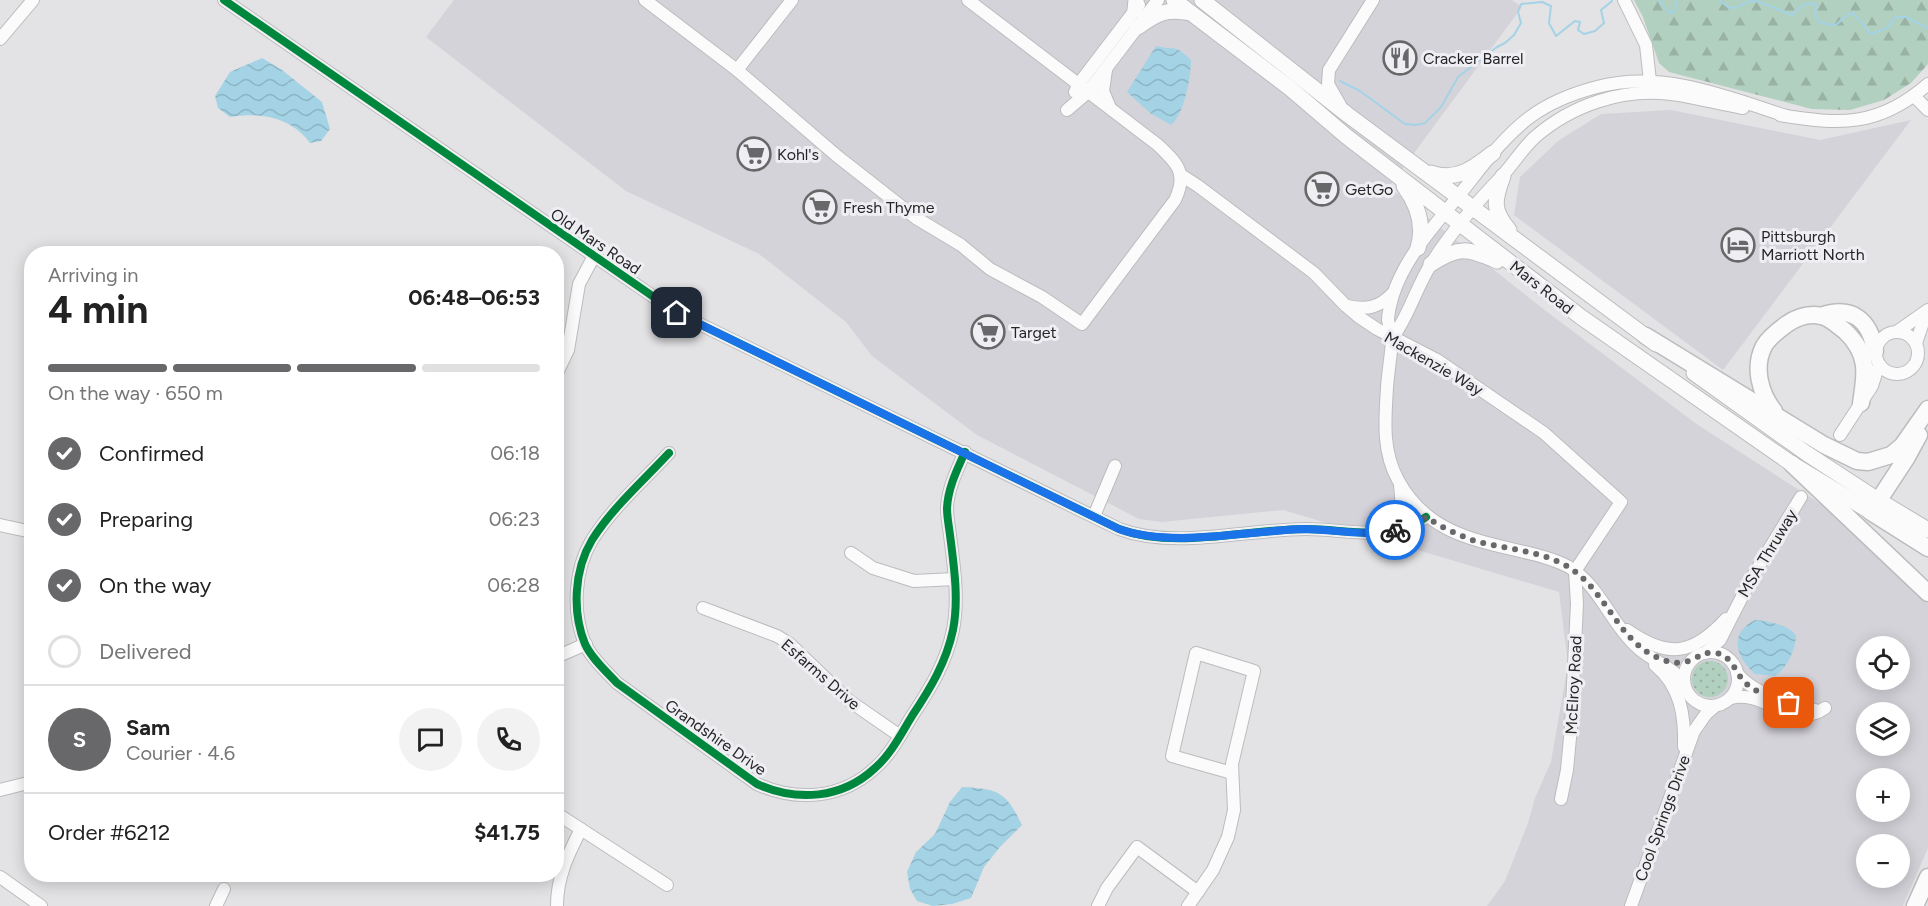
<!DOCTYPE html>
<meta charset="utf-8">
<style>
:root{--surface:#fff;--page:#f2f2f2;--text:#222;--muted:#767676;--line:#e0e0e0;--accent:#68686a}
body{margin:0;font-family:Figtree,sans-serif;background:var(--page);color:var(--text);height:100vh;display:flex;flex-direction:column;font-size:22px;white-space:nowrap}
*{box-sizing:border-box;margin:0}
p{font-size:20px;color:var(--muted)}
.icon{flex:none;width:33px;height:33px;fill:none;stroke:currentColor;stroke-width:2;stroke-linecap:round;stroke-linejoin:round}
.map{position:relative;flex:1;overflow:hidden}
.sheet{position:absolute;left:24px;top:246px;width:540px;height:636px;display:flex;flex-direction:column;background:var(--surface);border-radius:24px;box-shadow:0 3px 15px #0003}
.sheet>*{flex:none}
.tools{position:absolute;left:1856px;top:636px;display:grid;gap:12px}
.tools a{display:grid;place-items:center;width:54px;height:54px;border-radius:50%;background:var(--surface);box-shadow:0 3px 15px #0003;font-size:30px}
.pin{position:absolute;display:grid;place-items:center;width:51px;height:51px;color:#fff;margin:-26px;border-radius:12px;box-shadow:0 3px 9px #0006}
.courier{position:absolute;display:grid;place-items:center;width:60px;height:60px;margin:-30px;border:4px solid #1a73e8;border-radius:50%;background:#fff;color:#222;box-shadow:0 2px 8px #0007}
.headline em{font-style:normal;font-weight:700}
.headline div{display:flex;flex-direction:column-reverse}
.headline{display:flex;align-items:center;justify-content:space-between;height:102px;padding:0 24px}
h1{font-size:39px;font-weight:700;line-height:45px}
.bar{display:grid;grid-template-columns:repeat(4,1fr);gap:9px 6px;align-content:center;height:72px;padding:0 24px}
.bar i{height:8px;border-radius:4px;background:var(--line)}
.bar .on{background:var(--accent)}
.bar p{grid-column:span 4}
.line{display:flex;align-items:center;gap:15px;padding:0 24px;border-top:2px solid var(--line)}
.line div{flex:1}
.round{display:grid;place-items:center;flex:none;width:63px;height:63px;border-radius:32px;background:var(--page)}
ol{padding:0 24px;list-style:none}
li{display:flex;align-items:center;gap:18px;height:66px}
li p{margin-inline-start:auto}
li .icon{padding:6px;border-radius:50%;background:var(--accent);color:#fff;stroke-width:4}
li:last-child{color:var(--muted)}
li i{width:33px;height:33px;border:3px solid var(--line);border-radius:50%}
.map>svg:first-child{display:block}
.built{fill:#d5d3da;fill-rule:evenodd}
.forest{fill:url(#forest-firs)}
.garden{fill:url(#garden-dots)}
.water{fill:url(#water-waves)}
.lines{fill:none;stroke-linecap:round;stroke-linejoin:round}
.stream{stroke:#a3d3e5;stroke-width:2}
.minor-casing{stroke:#bcbcbe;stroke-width:14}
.major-casing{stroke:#bcbcbe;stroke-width:17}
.highway-casing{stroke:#bcbcbe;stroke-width:19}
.minor{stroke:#fbfbfb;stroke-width:12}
.major{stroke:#fbfbfb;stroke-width:15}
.highway{stroke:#fbfbfb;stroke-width:16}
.cycleway-casing{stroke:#efeef2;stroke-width:11}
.cycleway{stroke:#00873e;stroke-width:8}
.done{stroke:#68686a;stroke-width:6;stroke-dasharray:0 10.8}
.route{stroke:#1a73e8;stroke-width:8}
.labels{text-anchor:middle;stroke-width:6;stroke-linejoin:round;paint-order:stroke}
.poi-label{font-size:16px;fill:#262628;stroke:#efeef2;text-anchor:start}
.street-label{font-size:16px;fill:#262628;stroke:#efeef2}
</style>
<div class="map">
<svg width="1928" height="906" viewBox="0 0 1928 906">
<defs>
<pattern id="forest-firs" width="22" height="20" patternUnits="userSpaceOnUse" patternTransform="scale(1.5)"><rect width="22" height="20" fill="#b2d0bf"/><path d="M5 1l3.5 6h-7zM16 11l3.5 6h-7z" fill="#99b2a4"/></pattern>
<pattern id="garden-dots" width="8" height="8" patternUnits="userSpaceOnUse" patternTransform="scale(1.5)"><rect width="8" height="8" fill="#b2d0bf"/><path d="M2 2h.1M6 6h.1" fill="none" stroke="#99b2a4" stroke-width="1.8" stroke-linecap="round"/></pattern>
<pattern id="water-waves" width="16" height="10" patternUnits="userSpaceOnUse" patternTransform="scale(1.5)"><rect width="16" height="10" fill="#a3d3e5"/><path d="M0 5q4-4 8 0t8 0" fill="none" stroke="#8cb5c4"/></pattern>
</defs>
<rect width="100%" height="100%" fill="#e3e2e4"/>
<g class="built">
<path d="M454,0H1512L1522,7L1389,187L1542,308L1698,425L1830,510L1895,568L1928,604V848L1903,906H1487L1505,881L1528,823L1535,798L1551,762L1568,664L1559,592L1283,510L1162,522L1139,519L977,435L872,356L846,322L759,254L626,191L426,37ZM1866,646H1899V680H1866ZM1866,712H1899V746H1866ZM1866,778H1899V812H1866ZM1866,844H1899V878H1866Z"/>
<polygon points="1671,110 1820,140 1911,120 1723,370 1514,215 1520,177 1558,141 1601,114"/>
</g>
<polygon class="forest" points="1634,0 1928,0 1928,64 1911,83 1884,100 1850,110 1812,109 1669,72 1659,63 1643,17"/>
<circle class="garden" cx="1710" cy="679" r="18"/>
<g class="water">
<path d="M1156,46C1175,51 1174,43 1191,60C1191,77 1184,115 1171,125L1150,113L1127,92Z"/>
<path d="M262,58L282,70L322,102L330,129L321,141L310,143C291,117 260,112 230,117L218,108L215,96L230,72Z"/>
<path d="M1755,620C1767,621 1790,625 1796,636C1795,651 1787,668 1775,676L1755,674C1736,658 1728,633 1755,620Z"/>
<path d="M962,787C998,789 1006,791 1022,825L1000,847L984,867L971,898L952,904L933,906L917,901L910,889L907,872L916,852L935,834L950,802Z"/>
</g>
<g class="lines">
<g class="stream">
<polyline points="1659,0 1669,13 1675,12 1676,0"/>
<path d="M1720,0C1736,18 1739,0 1755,1C1768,4 1780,11 1792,15L1803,5L1815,3L1817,7L1814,14L1820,23L1836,25L1848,14L1853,13L1871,34L1887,28L1896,17H1906L1928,28"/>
<polyline points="1340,81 1360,91 1405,124 1416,125 1425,123 1441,107 1458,77 1497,47 1505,43 1514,35 1521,23 1518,12 1521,4 1542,2 1551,6 1549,23 1556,36 1575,21 1580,22 1578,30 1584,34 1595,31 1604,23 1601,10 1612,1"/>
</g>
<defs>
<g id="minor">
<path d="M224,0L677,313L1119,529C1175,550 1247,529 1306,529C1333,529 1361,535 1388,532C1402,530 1415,525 1426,517"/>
<path d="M645,0L737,70L837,156L916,218L961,245L990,269L1042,297L1082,324L1175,200C1188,173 1177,163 1158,145L968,0"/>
<polyline points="1624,0 1646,45 1650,81 1654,88"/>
<polyline points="0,39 33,0"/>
<polyline points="737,70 792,0"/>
<polyline points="1106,70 1103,91 1110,108"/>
<polyline points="1075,92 1078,85 1139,5"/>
<polyline points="1914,96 1928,110"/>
<polyline points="1340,105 1328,84 1329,70 1373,0"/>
<polyline points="1067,110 1088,92 1158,0"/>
<path d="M1780,115C1840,125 1879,127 1928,84"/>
<polyline points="1181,175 1198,186 1314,273 1346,306 1359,317 1377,329 1437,360 1544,433 1621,502 1575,571 1577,604 1571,727 1567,770 1561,799"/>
<path d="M1347,306C1367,310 1379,308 1393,293"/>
<polyline points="1898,331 1928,310"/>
<circle cx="1897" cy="353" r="21"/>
<path d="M1393,337C1409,315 1416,288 1431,264C1451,232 1476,203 1502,176C1514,163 1522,149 1535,137C1572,105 1622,88 1671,94C1695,97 1719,104 1743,108"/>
<polyline points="1916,343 1927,311"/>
<polyline points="556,375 568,350 579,284 594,256"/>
<polyline points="1840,435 1872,386 1879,364"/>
<path d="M669,453C643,481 612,508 592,540C574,570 572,612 585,644C592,659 606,671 617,683L757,784C797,802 842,799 875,768C891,754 901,734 912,716C930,689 946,663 953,630C959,599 954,567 950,535C949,527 947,517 947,508C948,488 957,470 965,452"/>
<polyline points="1094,516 1115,466"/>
<polyline points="0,525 32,532"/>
<path d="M1384,531C1401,520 1403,505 1400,486"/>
<polyline points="851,553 873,568 914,581 955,579"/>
<polyline points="703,608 777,636 790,644 848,700 900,736"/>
<path d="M1627,630C1668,659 1693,655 1726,619"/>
<circle cx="1711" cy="679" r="27"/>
<polyline points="1705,653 1720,640 1751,579 1801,497"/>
<polyline points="556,657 586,644"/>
<path d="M1655,665C1681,686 1685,717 1684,747"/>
<path d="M1737,673C1750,691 1792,707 1815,710"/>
<path d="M1684,681C1670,666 1651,660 1637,647C1611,624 1600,586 1569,567C1554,559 1537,555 1520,551C1468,539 1425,530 1398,480C1382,451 1385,420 1387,388C1388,372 1391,356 1392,341C1393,334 1389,327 1388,320C1388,312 1391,302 1393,295C1405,257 1435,225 1460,194C1481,168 1502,138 1530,117C1549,103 1574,93 1597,87C1661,70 1725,96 1786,116"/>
<path d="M1731,698C1764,689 1792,731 1825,708"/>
<polyline points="0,790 32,782"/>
<polyline points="556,813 667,885"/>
<polyline points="0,877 41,906"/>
<polyline points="216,906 224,889"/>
<path d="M557,906C557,876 568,855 581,829"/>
<polyline points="1098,906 1107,888 1137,847 1198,892"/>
<polyline points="1188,906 1213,870 1228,837 1234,810 1232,764 1254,671 1196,653 1172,756 1232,773"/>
<polyline points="1631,906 1694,731 1706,714 1715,706"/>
</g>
<g id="major">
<polyline points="1174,0 1291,89 1346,136 1581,317 1792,464 1871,512"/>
<polyline points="1202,0 1348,115 1656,344"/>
<polyline points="1135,10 1136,0"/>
<path d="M1138,27C1157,13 1167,8 1191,13"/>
<path d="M1431,173C1456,182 1474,168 1493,153"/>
<path d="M1503,176C1494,200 1492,210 1509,230"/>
<path d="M1404,186C1418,205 1425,225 1418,248"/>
<path d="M1431,264C1459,246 1467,248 1497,261"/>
<polyline points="1694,373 1806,453 1878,500 1928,530"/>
</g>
<g id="highway">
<path d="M1821,316C1852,305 1870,320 1875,351"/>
<polyline points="1646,336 1824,445 1857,461 1868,462 1891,455 1902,446 1928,409"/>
<path d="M1774,411C1760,393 1753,367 1764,346C1769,337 1779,330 1787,324C1797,317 1809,313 1822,316C1830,318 1838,326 1845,331C1869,354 1866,373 1861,403"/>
<polyline points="1919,435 1907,457 1871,512 1928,548"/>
<polyline points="1792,464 1928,593"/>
<polyline points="1915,906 1928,877"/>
</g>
</defs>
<use href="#minor" class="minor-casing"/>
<use href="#major" class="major-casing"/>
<use href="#highway" class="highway-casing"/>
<use href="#minor" class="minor"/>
<use href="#major" class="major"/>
<use href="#highway" class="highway"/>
<defs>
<g id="cycleway">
<path d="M224,0L677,313L1119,529C1175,550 1247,529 1306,529C1333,529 1361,535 1388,532C1402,530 1415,525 1426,517"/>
<path d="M669,453C643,481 612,508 592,540C574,570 572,612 585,644C592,659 606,671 617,683L757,784C797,802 842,799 875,768C891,754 901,734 912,716C930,689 946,663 953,630C959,599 954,567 950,535C949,527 947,517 947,508C948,488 957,470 965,452"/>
</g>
</defs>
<use href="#cycleway" class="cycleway-casing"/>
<use href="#cycleway" class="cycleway"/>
</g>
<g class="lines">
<path class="done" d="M1395,530L1416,524L1426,517C1441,527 1458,535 1475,541C1504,549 1536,550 1563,564C1600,583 1612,626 1644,650C1657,659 1676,667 1691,660C1700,656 1706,651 1717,653C1734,657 1735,675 1748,685C1759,694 1775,698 1789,703"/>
<path class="route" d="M677,313L1119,529C1171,548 1247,531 1303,529C1332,529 1365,537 1395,530"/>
</g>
<defs>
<symbol id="restaurant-ring" viewBox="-11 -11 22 22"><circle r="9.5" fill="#efeef2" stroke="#68686a" stroke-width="1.5"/><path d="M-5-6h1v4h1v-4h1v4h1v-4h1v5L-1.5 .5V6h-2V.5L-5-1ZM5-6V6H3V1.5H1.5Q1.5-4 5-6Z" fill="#68686a"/></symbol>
<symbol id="supermarket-ring" viewBox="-11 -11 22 22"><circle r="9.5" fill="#efeef2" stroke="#68686a" stroke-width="1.5"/><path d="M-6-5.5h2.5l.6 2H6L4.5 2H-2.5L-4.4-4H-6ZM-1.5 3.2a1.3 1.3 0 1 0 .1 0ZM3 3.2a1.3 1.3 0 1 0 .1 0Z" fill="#68686a"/></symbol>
<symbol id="hotel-ring" viewBox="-11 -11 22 22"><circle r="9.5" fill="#efeef2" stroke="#68686a" stroke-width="1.5"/><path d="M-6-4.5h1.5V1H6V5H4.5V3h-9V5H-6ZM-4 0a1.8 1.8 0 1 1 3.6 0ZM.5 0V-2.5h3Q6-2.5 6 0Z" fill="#68686a"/></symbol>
</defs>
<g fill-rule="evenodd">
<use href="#restaurant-ring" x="1381" y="39" width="38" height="38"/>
<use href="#supermarket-ring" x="735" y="135" width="38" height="38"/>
<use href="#supermarket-ring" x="1303" y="170" width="38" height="38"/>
<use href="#supermarket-ring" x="801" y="188" width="38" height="38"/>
<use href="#hotel-ring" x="1719" y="226" width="38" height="38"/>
<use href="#supermarket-ring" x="969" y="313" width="38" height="38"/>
</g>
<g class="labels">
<g class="poi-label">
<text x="1423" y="64">Cracker Barrel</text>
<text x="777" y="160">Kohl's</text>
<text x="1345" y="195">GetGo</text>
<text x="843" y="213">Fresh Thyme</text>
<text x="1761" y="242">Pittsburgh<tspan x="1761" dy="18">Marriott North</tspan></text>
<text x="1011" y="338">Target</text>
</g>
<g class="street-label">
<text transform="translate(596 241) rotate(34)" y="6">Old Mars Road</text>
<text transform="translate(1542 287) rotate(38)" y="6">Mars Road</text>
<text transform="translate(1434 363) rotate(30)" y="6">Mackenzie Way</text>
<text transform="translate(1767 553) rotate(-59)" y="6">MSA Thruway</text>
<text transform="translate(821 674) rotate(41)" y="6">Esfarms Drive</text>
<text transform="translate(1573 685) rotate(-87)" y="6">McElroy Road</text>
<text transform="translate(716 737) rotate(35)" y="6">Grandshire Drive</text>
<text transform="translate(1662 818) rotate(-70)" y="6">Cool Springs Drive</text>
</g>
</g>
</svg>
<div class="tools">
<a><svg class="icon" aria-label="locate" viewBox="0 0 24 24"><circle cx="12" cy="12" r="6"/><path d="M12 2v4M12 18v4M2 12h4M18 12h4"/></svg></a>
<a><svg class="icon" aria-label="layers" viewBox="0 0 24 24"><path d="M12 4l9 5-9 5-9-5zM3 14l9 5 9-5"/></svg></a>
<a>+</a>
<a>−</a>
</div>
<div class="pin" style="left:1789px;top:703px;background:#ea580c"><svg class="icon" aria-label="bag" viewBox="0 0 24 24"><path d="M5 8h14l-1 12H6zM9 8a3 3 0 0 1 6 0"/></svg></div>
<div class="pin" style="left:677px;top:313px;background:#1f2937"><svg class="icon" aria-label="home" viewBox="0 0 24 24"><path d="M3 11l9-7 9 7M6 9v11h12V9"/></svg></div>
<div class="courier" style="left:1395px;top:530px"><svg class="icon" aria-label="bike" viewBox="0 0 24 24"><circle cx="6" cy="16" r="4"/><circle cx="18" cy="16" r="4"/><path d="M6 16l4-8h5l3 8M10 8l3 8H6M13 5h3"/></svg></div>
<section class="sheet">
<div class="headline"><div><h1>4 min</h1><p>Arriving in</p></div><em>06:48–06:53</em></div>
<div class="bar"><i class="on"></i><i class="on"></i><i class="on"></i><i></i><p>On the way · 650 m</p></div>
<ol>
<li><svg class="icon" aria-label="check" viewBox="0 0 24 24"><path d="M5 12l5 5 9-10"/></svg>Confirmed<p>06:18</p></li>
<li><svg class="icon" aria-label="check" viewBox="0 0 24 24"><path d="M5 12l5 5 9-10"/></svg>Preparing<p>06:23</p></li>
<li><svg class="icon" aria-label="check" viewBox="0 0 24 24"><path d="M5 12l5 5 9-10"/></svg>On the way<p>06:28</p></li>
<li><i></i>Delivered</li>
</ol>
<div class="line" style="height:108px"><b class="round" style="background:var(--accent);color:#fff">S</b><div><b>Sam</b><p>Courier · 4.6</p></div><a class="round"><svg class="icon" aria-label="chat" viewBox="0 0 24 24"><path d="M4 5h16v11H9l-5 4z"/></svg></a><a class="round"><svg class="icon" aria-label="phone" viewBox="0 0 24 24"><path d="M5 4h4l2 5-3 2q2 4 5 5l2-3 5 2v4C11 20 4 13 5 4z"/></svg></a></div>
<div class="line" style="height:78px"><div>Order #6212</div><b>$41.75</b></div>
</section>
</div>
